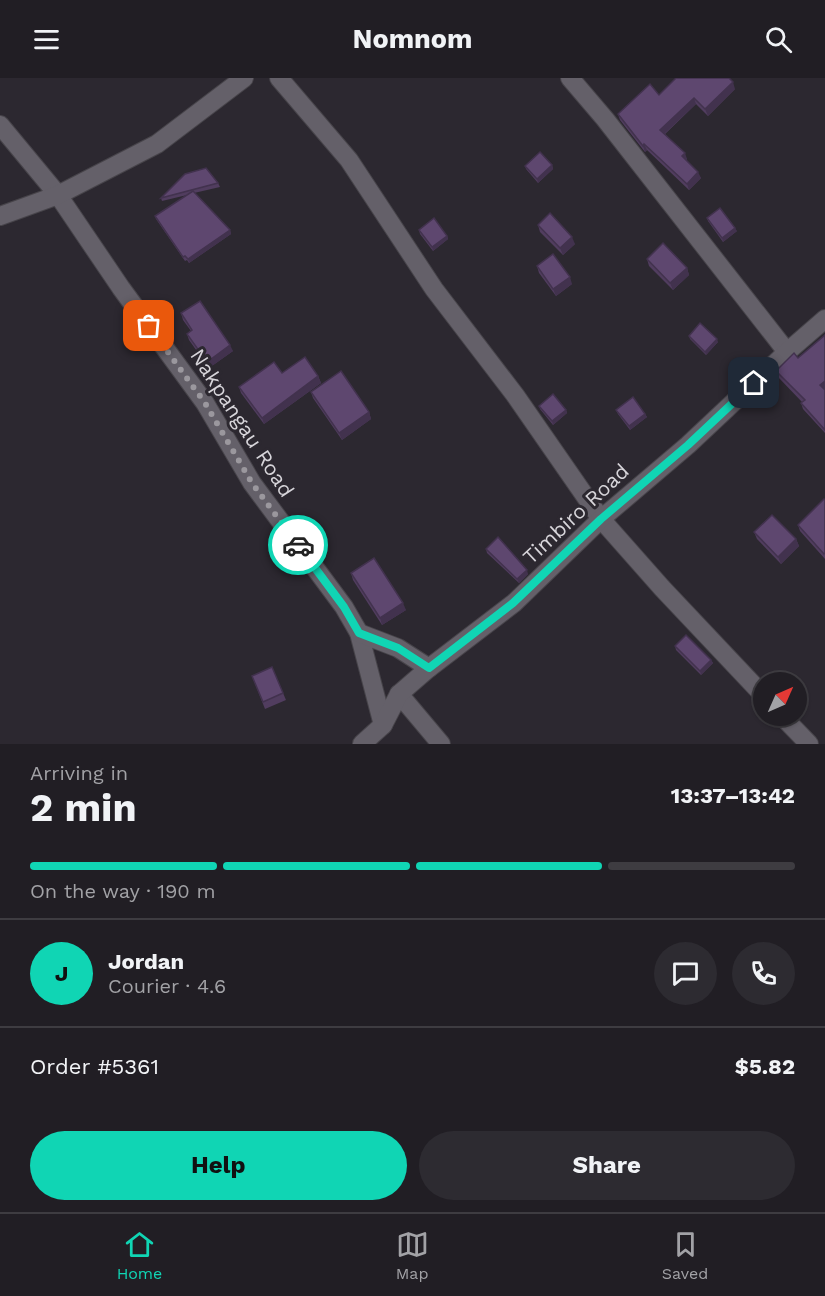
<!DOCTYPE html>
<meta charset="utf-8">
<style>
:root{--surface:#211e24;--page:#2d2b31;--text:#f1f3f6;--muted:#a2a2a6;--line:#3e3c41;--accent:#10d5b4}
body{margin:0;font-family:"Work Sans",sans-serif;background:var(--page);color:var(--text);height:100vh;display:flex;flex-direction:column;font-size:22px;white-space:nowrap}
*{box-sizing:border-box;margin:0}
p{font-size:20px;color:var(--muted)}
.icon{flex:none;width:33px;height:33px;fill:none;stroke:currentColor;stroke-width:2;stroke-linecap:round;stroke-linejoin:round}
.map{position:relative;height:666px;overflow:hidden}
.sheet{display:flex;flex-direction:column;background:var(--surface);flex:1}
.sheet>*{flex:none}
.needle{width:39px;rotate:45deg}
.controls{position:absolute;left:753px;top:594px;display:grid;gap:12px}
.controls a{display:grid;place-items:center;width:54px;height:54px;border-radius:50%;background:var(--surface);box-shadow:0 2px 4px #0004,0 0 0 2px var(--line);font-size:30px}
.pin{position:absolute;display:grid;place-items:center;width:51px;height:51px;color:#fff;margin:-26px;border-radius:12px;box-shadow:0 3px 9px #0006}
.courier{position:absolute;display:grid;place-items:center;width:60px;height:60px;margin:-30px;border:4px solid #10d5b4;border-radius:50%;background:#fff;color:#222;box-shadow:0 2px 8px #0007}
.head em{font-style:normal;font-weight:700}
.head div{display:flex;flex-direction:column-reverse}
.head{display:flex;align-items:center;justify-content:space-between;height:102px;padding:0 30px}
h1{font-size:39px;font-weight:700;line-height:45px}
.bar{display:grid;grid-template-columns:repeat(4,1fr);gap:9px 6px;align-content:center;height:72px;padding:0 30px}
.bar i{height:8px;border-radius:4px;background:var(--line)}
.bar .active{background:var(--accent)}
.bar p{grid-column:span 4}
.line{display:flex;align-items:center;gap:15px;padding:0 30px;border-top:2px solid var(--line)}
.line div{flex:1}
.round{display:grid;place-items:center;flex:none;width:63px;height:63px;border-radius:32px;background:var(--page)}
.primary-button{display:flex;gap:12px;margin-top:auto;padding:12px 30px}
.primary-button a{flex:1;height:69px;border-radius:36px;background:var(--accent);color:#111;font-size:24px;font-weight:700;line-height:69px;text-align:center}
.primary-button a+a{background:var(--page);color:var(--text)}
header{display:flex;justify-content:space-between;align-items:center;height:78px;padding:0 30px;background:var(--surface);font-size:27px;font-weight:700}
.dock{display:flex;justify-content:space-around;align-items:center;height:84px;border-top:2px solid var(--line);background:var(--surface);font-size:16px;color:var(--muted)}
.dock a{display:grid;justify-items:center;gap:3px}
.dock .active{color:var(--accent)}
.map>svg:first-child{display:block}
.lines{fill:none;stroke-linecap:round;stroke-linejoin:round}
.street-casing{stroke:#47444a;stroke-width:20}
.secondary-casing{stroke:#47444a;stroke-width:20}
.street{stroke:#646069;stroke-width:18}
.secondary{stroke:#646069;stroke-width:18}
.wall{fill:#513d5f}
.shaded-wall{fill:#42324e}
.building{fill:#5e476f;stroke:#42324e;stroke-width:1.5}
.done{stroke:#9b989e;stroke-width:6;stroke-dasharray:0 10.8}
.route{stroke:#10d5b4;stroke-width:8}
.labels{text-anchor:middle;stroke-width:6;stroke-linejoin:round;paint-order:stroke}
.street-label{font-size:21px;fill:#d7d5da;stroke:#2c2830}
</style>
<header><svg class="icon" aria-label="menu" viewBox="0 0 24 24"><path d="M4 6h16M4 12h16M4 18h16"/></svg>Nomnom<svg class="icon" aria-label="search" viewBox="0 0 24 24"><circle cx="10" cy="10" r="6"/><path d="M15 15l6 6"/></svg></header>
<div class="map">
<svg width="825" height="666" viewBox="0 0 825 666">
<rect width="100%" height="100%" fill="#2c2830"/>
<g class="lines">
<defs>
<g id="street">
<polyline points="279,0 349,82 434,211 515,317 601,441 662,510 764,618"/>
<polyline points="570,0 605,41 787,274"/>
<polyline points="0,47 58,117 121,210 205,325 252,405 344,529 359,555 383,647"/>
<polyline points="0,138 58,117 157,66 244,0"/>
<polyline points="359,555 398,570 429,590"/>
<polyline points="399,616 441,666"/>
<polyline points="782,638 809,666"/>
</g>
<polyline id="secondary" points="362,666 383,647 399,616 429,590 514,525 601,441 688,367 787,274 825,241"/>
</defs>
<use href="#street" class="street-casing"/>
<use href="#secondary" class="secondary-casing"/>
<use href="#street" class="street"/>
<use href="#secondary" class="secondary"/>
</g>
<g class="wall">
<polygon points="735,11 708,38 696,26 665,56 687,81 686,82 701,100 689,112 647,72 645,74 620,42 618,36 659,17"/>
<polygon points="552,87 553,91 538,105 526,91 525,88"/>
<polygon points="218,105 220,109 194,115 230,152 231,156 189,185 187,182 185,183 156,141 155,138 187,117 162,123 161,120"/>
<polygon points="707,140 737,153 723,164 708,143"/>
<polygon points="538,147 575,166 563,177 540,154"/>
<polygon points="419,152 447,158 448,161 433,173 420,156"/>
<polygon points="647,181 687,190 689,197 673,212 649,188"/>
<polygon points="537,188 572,206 556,218 539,195"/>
<polygon points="181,235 233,273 209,290 189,262 187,256 191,253 183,242"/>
<polygon points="825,257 825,355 803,331 801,325 802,324 778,299 776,293 798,280"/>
<polygon points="689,258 718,264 706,277 690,261"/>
<polygon points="282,295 318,298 321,305 264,346 241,315 239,309"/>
<polygon points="311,314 369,334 371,341 342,362 313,320"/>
<polygon points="539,328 566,332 567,335 553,347 540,331"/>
<polygon points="616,332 645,336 647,339 630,352 618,336"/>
<polygon points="825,422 825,481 800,453 798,447"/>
<polygon points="754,454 796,461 799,468 781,486 757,461"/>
<polygon points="486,471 528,496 519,505 487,475"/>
<polygon points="351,495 406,532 382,547 353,502"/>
<polygon points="675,568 711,582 713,585 701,597 676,572"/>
<polygon points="252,598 283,615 286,622 265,631"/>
</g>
<g class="shaded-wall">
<polygon points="733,4 735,11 708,38 705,31"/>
<polygon points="694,20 696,26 662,58 660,52"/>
<polygon points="644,66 647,72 645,74 643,68"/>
<polygon points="685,75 687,81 684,84 682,78"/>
<polygon points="552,87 553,91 538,105 537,101"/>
<polygon points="698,94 701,100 689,112 687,106"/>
<polygon points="735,150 737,153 723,164 722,160"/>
<polygon points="230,152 231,156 189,185 188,181"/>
<polygon points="447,158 448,161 433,173 432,169"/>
<polygon points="572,159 575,166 563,177 560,170"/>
<polygon points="687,190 689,197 673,212 670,205"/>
<polygon points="570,199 572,206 556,218 553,211"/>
<polygon points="717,261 718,264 706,277 705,274"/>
<polygon points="230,267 233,273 209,290 207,284"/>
<polygon points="318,298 321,305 264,346 262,340"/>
<polygon points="825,303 825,311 823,313 820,307"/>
<polygon points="566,332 567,335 553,347 552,343"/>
<polygon points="369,334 371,341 342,362 339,355"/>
<polygon points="645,336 647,339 630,352 629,348"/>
<polygon points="796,461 799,468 781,486 778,479"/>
<polygon points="527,492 528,496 519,505 517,501"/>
<polygon points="403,525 406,532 382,547 380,540"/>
<polygon points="711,582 713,585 701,597 700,593"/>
</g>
<g class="building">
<polygon points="676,0 729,0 733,4 705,31 694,20 660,52 685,75 682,78 698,94 687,106 644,66 643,68 618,36 650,6 659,17"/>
<polygon points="540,74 552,87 537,101 525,88"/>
<polygon points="206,90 218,105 161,120 185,96"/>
<polygon points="193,113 230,152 188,181 185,178 183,179 155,138"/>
<polygon points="720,130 735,150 722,160 707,140"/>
<polygon points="550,135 572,159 560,170 538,147"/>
<polygon points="434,140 447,158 432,169 419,152"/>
<polygon points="663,165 687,190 670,205 647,181"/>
<polygon points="553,176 570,199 553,211 537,188"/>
<polygon points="200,223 230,267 207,284 187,256 192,252 181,235"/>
<polygon points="700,245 717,261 705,274 689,258"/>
<polygon points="825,257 825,303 820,307 825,312 825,352 801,325 805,322 776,293 794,275 798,280"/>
<polygon points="305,279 318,298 262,340 239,309 274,284 282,295"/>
<polygon points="341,293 369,334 339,355 311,314"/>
<polygon points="553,316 566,332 552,343 539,328"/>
<polygon points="633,319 645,336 629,348 616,332"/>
<polygon points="824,421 825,422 825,475 824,476 798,447"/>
<polygon points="772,437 796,461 778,479 754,454"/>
<polygon points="498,459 527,492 517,501 486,471"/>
<polygon points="374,480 403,525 380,540 351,495"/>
<polygon points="686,557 711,582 700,593 675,568"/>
<polygon points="272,589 283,615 263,624 252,598"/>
</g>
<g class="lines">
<polyline class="done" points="149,248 205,325 252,405 298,467"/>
<polyline class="route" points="298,467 344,529 359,555 398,570 429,590 513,525 601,441 688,367 754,305"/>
</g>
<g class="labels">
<g class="street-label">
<text transform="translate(242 345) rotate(57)" y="7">Nakpangau Road</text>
<text transform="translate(576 436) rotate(-43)" y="7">Timbiro Road</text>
</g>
</g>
</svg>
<div class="controls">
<a><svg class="needle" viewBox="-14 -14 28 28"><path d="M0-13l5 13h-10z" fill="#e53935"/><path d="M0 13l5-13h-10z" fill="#a2a2a6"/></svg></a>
</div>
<div class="pin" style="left:149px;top:248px;background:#ea580c"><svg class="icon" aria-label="bag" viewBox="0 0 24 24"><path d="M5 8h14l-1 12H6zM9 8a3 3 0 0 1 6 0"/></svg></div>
<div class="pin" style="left:754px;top:305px;background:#1f2937"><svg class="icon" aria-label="home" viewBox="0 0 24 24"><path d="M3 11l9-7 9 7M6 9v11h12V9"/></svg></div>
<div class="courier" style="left:298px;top:467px"><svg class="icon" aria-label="car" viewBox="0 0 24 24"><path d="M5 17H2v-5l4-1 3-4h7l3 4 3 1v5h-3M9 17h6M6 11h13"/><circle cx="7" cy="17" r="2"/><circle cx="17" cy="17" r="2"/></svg></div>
</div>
<section class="sheet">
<div class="head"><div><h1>2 min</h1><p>Arriving in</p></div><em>13:37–13:42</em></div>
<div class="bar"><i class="active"></i><i class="active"></i><i class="active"></i><i></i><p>On the way · 190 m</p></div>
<div class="line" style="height:108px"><b class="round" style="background:var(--accent);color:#111">J</b><div><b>Jordan</b><p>Courier · 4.6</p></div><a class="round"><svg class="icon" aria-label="chat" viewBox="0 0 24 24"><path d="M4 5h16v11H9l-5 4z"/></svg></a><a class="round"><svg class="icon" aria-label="phone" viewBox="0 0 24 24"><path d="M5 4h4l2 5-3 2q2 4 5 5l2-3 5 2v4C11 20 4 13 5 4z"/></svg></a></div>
<div class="line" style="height:78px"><div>Order #5361</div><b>$5.82</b></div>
<div class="primary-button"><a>Help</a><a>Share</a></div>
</section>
<nav class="dock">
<a class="active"><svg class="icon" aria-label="home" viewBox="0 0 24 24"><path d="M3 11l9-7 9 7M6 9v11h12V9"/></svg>Home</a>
<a><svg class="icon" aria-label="map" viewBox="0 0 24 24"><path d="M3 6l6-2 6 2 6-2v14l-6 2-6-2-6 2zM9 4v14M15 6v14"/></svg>Map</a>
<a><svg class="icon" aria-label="saved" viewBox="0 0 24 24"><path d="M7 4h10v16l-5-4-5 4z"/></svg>Saved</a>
</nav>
